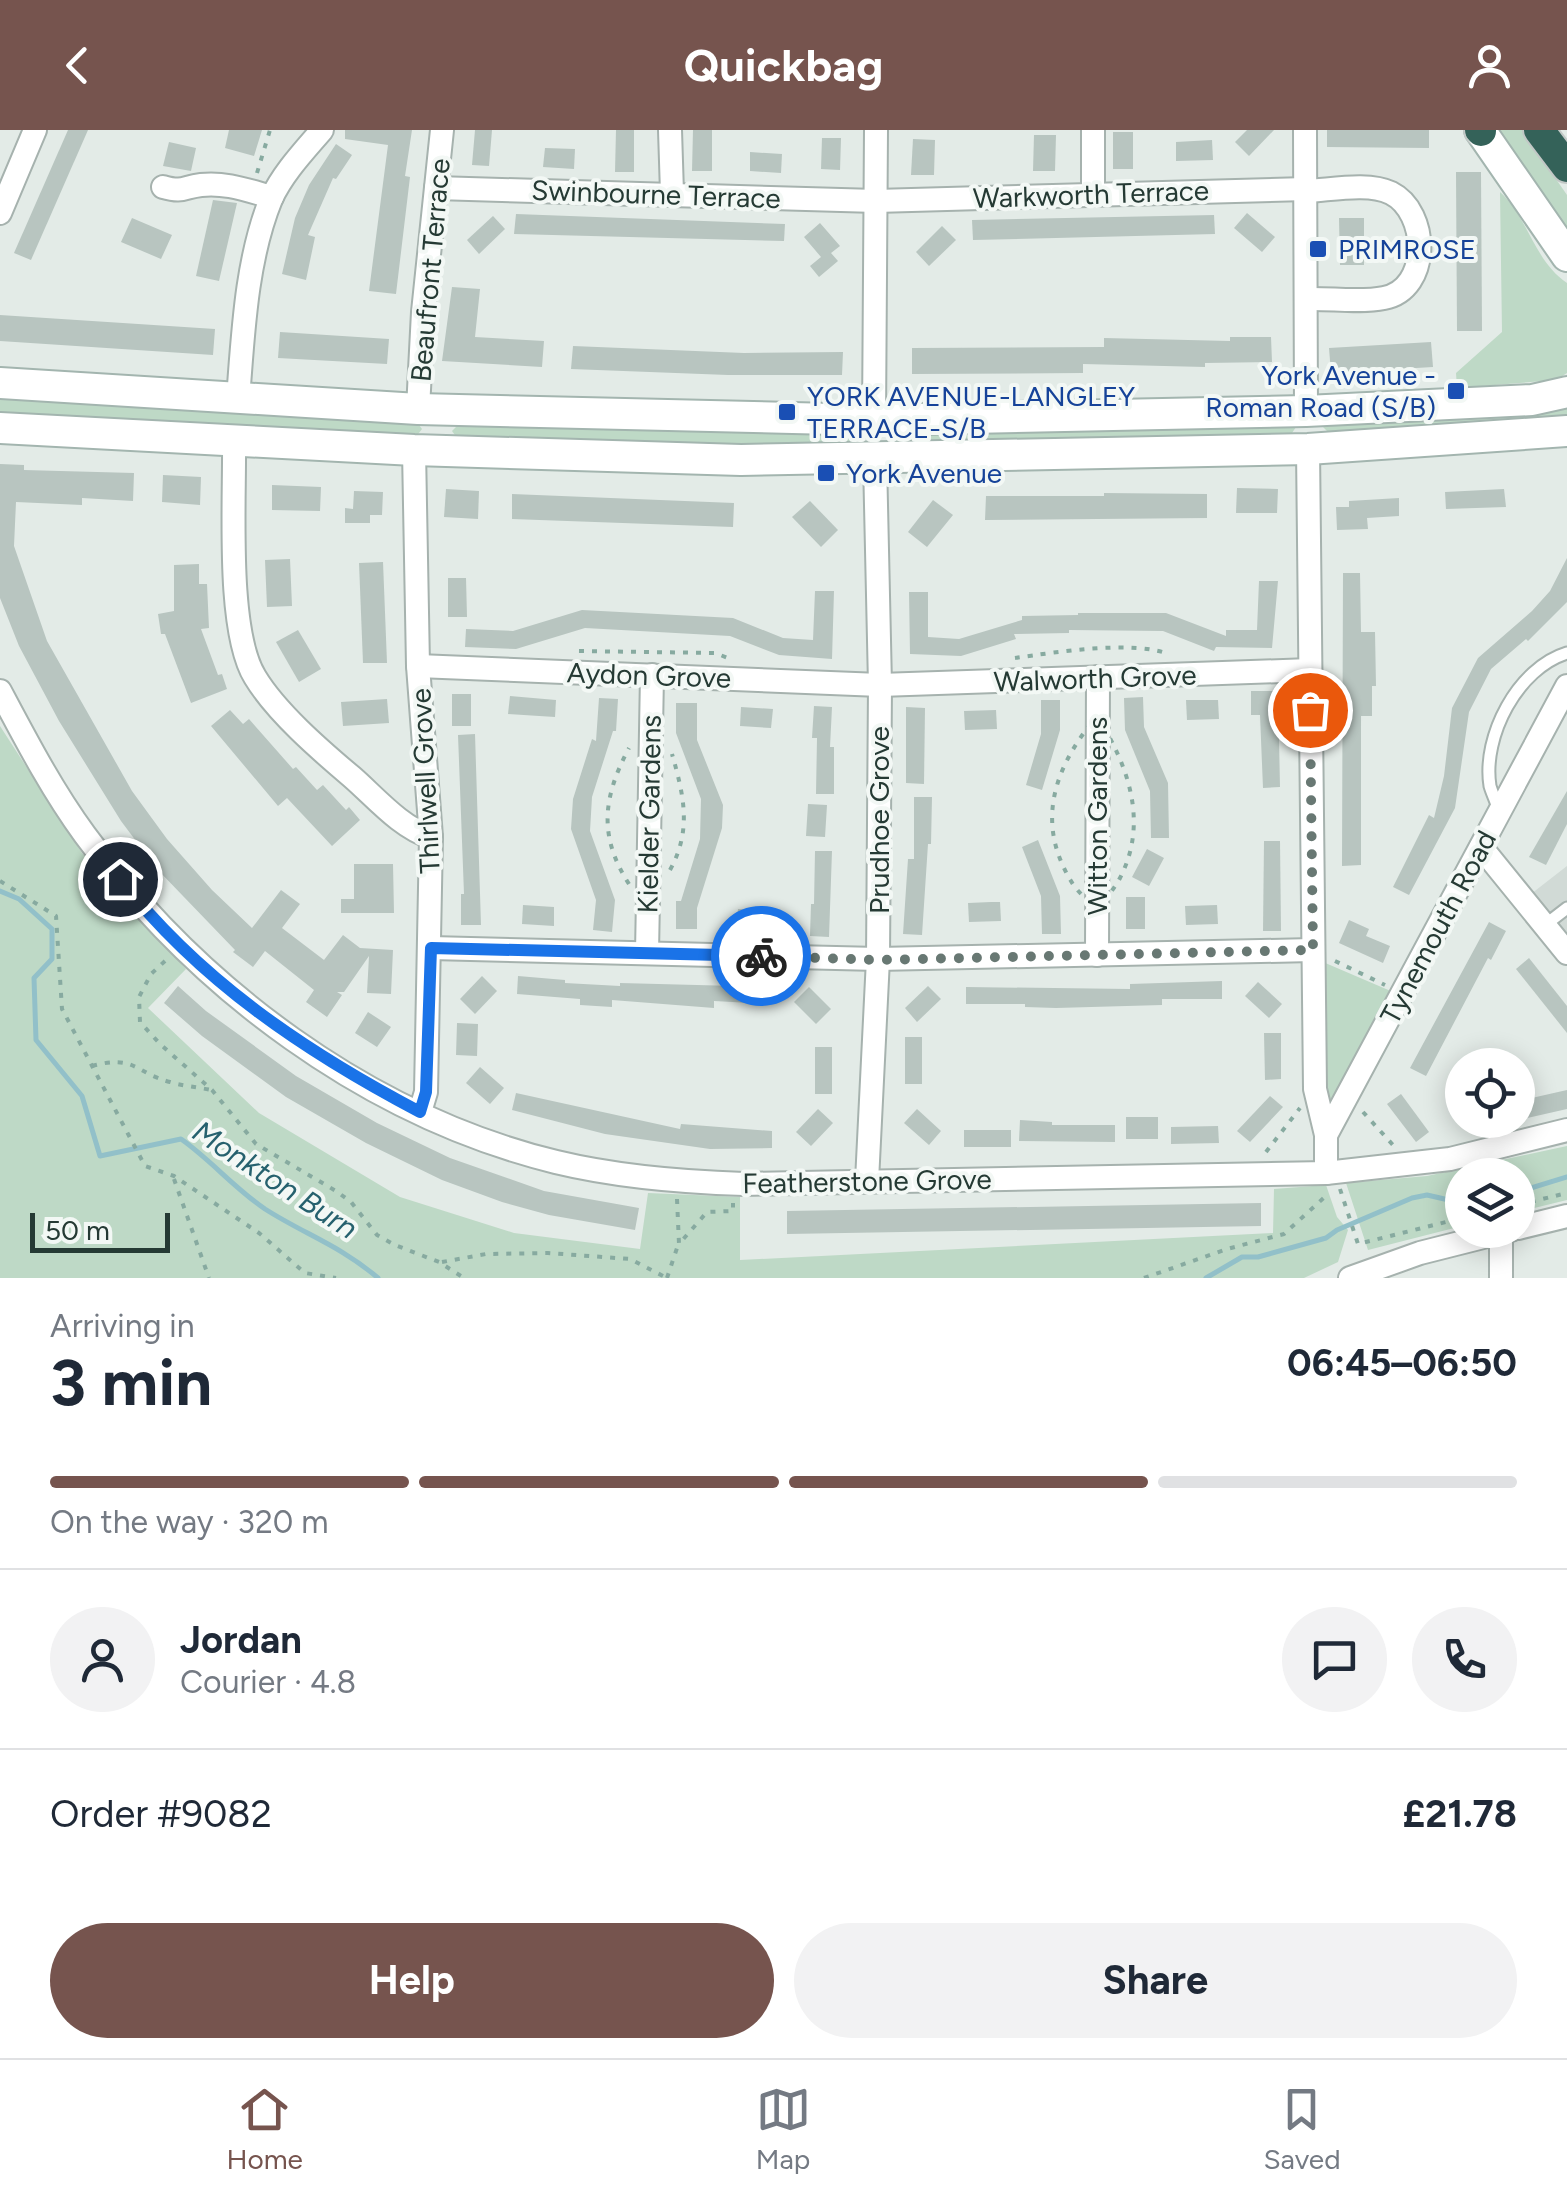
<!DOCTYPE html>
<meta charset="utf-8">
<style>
:root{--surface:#fff;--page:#f2f2f3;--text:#1f2937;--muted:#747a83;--line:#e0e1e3;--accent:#76544e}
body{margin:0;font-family:Figtree,sans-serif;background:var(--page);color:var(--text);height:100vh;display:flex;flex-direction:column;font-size:38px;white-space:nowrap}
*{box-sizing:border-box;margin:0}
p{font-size:32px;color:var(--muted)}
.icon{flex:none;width:55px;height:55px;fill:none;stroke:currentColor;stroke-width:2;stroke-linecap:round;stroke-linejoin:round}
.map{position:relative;height:1148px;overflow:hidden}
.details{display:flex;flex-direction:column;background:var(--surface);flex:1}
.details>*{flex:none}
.buttons{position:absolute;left:1445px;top:918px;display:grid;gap:20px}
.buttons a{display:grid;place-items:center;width:90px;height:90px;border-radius:50%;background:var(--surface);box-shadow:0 5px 25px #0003;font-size:50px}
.scale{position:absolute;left:30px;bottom:25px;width:140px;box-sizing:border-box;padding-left:10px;border:5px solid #253a34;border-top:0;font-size:28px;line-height:35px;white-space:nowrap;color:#253a34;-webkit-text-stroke:8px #f3f8f5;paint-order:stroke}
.pin{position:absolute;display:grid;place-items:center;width:85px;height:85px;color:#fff;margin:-42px;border:5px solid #fff;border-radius:50%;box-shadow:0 2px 10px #0007}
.courier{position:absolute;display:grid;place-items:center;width:100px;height:100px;margin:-50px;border:8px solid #1a73e8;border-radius:50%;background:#fff;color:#222;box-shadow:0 2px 12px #0007}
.head em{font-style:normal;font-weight:700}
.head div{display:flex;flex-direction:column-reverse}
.head{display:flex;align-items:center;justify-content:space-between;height:170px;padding:0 50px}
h1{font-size:65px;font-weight:700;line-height:75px}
.bar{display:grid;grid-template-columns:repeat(4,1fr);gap:15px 10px;align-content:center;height:120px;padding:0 50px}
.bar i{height:12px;border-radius:8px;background:var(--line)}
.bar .active{background:var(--accent)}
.bar p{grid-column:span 4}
.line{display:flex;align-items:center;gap:25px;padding:0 50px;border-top:2px solid var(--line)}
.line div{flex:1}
.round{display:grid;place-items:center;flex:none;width:105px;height:105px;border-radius:52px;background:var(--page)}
.cta{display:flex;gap:20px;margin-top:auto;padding:20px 50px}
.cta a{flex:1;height:115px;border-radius:60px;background:var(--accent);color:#fff;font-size:40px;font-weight:700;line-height:115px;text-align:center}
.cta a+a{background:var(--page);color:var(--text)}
header{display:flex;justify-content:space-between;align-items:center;height:130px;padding:0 50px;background:var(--accent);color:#fff;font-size:45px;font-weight:700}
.tab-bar{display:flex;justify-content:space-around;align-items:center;height:140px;border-top:2px solid var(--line);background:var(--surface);font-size:28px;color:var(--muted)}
.tab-bar a{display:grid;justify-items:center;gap:5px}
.tab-bar .active{color:var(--accent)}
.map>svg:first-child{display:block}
.built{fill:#d1dad6}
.green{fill:#bed9c6}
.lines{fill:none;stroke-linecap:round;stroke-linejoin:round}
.stream{stroke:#92c0c9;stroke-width:5}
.building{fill:#b8c5c0}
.lane-casing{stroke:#a6b2ae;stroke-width:15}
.street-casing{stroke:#a6b2ae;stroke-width:26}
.secondary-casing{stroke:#a3b5af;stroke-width:34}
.highway-casing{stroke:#c2c8c6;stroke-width:34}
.path{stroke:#87aaa0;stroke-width:4;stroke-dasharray:5 8;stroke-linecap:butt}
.lane{stroke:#fff;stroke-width:11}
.street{stroke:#fff;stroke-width:22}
.secondary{stroke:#fff;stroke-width:30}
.highway{stroke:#346259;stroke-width:30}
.done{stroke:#687873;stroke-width:10;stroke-dasharray:0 18}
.route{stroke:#1a73e8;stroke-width:12}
.transit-dot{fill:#1a4fb4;stroke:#f3f8f5;stroke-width:4}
.labels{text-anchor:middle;stroke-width:8;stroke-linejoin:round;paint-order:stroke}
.street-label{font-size:28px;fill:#253a34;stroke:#f3f8f5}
.transit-label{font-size:28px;fill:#164399;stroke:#f3f8f5;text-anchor:start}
.water-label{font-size:30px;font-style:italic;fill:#26616e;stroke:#f3f8f5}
</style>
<header><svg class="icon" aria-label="back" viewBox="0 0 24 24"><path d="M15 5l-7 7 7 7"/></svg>Quickbag<svg class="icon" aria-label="person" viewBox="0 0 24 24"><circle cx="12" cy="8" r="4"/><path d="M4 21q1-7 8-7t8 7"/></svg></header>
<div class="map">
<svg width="1567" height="1148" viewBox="0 0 1567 1148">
<rect width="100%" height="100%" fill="#e3ebe7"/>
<polygon class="built" points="1567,736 1567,807 1531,764"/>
<g class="green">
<polygon points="1497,0 1522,0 1567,65 1567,106"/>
<path d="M1500,62C1528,87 1534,131 1567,153V243L1556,250L1457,258L1456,243L1502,202Z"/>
<polygon points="0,265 416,291 422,299 415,308 0,282"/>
<polygon points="1567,276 1567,295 1331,305 1323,297 1325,292"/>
<polygon points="459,294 847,302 854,310 852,318 457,308 452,301"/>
<polygon points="1294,294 1296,297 1290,306 899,313 895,305 903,299"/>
<polygon points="0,596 82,723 186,839 148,878 259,983 400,1067 514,1103 640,1119 648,1063 740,1067 740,1130 1273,1103 1274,1059 1326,1055 1337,1087 1348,1100 1338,1132 1304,1148 0,1148"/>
<polygon points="1323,832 1393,862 1332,970 1325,968"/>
<polygon points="1567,1016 1567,1070 1518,1082 1518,1045 1462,1045 1462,1096 1368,1120 1346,1053 1427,1046"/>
</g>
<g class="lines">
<g class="stream">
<path d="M0,761L19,769L52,799V829L34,848L36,910L82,966L100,1026L181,1009C211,1030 234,1058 265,1079C304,1104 341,1116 378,1148"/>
<polyline points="1518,1062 1567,1047"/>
<polyline points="1206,1148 1242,1127 1258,1127 1326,1108 1337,1100 1412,1068 1427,1065 1462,1073"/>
</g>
</g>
<g class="building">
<polygon points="68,0 88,0 31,130 14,123"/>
<polygon points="229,0 262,0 254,26 225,18"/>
<polygon points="345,0 412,0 405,46 410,47 396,164 369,161 388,15 345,9"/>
<polygon points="475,0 492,0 489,36 472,35"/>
<polygon points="616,0 634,0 634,42 615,42"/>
<polygon points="693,0 712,0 712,41 692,41"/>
<polygon points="1247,0 1274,0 1249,26 1235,12"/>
<polygon points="1327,0 1429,0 1429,18 1327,17"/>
<rect x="1113" y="2" width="20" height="37"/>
<polygon points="1034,5 1056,5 1055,41 1033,41"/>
<polygon points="822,8 841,8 840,40 821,39"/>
<polygon points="913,9 935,10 934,45 911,45"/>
<polygon points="1212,10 1213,30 1176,31 1176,12"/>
<polygon points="169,12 196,18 191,41 163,36"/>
<polygon points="336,14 352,25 336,49 333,48 308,105 315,107 306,150 282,144 295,88 309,55"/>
<polygon points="545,18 575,19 574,39 543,37"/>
<polygon points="750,22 782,24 781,43 750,41"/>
<polygon points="1456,42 1481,42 1482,201 1457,201"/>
<polygon points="213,70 237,73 219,151 196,146"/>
<polygon points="1247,83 1275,107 1262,122 1234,98"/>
<polygon points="516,84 785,94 784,111 514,104"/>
<polygon points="1214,85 1215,104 973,110 972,90"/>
<polygon points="493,86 505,99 479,124 467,110"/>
<polygon points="132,88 172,105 161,129 121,112"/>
<polygon points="1339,88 1364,88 1364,135 1340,135"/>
<polygon points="820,93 840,116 831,123 838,131 819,147 810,136 821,127 804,107"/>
<polygon points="942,96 956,110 929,136 916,122"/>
<polygon points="452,157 480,159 475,207 544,211 542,237 442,231"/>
<polygon points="0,185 215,199 213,225 0,211"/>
<polygon points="280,202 389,209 387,234 278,228"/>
<polygon points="1230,207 1271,207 1272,232 1205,233 1205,237 1083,234 1083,243 912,244 912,218 1104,217 1104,208 1230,211"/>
<polygon points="1431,212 1433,237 1331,243 1329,218"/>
<polygon points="573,216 744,223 843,222 842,245 728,245 571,239"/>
<polygon points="0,334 24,335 24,340 134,343 133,371 82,368 82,375 16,372 14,416 47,511 132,661 167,709 212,760 252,798 281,760 300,774 282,798 324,830 343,805 360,818 393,820 391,864 367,863 369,826 344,862 337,862 342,865 327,887 306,872 314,860 265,821 253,837 233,822 235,820 157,739 121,691 59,591 19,516 0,468"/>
<polygon points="163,345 201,347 200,375 162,372"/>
<polygon points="272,355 321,357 320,381 272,380"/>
<polygon points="1237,358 1278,359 1277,383 1236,383"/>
<polygon points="446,359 479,361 478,389 444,387"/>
<polygon points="1504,359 1506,377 1446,379 1445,362"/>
<polygon points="354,361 383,362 382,385 370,385 370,393 345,393 345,378 353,379"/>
<polygon points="1104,363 1207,364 1207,388 985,390 986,366 1104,366"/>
<polygon points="512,364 734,373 733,397 512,389"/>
<polygon points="1399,368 1399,386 1367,388 1368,399 1337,400 1336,377 1349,377 1349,371"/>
<polygon points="933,370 953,385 927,417 908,402"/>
<polygon points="810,371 838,400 821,417 792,387"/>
<polygon points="1567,428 1567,472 1528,511 1526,509 1491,539 1469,582 1455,678 1409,765 1393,757 1429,685 1434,688 1444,646 1452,578 1478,528 1532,481 1550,461"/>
<polygon points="290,429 292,476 267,477 265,430"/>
<polygon points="383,432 387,533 363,533 359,433"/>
<polygon points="199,434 199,454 207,454 209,498 201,499 218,545 222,544 227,559 191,573 165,504 161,504 158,484 174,481 174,435"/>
<polygon points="1343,443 1360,443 1361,502 1375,502 1376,556 1372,556 1372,586 1361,586 1361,735 1342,736"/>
<polygon points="448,448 466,448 467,487 448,487"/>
<polygon points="1259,451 1278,451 1272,518 1216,517 1214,521 1163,501 1069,500 1069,503 1014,504 1016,509 961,526 910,524 909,462 928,462 928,507 959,509 1022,490 1022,486 1078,485 1078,483 1166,483 1226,506 1226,500 1257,500"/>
<polygon points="815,461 834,461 832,529 779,525 730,506 585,498 516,519 465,517 466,499 513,501 582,480 733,488 783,508 813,510"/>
<polygon points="298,500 321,539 299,552 276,512"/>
<polygon points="1251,561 1278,561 1280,657 1263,658 1260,585 1251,585"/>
<rect x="452" y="564" width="19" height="32"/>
<polygon points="510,566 556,570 555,587 508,584"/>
<polygon points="1143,567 1144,597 1168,653 1169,708 1151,708 1150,661 1125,600 1124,568"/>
<polygon points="599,568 618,569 616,601 613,601 592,667 590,701 615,770 612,802 593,800 596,770 571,699 573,669 592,609 596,611"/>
<polygon points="387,569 389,593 343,596 341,572"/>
<polygon points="1041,570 1060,570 1060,600 1042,660 1026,655 1041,604"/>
<polygon points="1186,570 1218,570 1219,589 1187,590"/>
<polygon points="676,573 697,573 697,610 723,675 722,698 697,778 697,799 676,799 676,771 681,771 700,709 701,669 676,603"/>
<polygon points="814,576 832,577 830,617 834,617 834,664 816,664 817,608 812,608"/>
<polygon points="741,577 773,579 771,598 740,596"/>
<polygon points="906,577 925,578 924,654 906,653"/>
<polygon points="230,580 243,594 249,589 293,639 296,637 317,660 323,655 346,680 349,677 360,690 332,716 287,668 278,676 211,596"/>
<polygon points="996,580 997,599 965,600 964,581"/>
<polygon points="475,604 481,795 461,795 461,764 464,764 458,605"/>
<polygon points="1567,661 1567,694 1546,735 1529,727"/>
<polygon points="914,667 932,667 931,714 928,714 922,805 903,804 908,729 914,729"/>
<polygon points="808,674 827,675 825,707 806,706"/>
<polygon points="1038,710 1060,766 1061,804 1042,804 1041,766 1022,717"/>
<polygon points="1264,711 1280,711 1281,801 1263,801"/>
<polygon points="1147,719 1164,728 1149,756 1132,747"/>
<polygon points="815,721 832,721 829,807 810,806 811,774 814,774"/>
<polygon points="354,734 393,734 394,783 341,783 341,769 354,769"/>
<rect x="1126" y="767" width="19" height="32"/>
<polygon points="991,772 1000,772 1001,791 969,792 968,773"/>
<polygon points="523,775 554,777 554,796 522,794"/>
<polygon points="1217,775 1218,794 1186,795 1185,776"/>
<polygon points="738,779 770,781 768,800 736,798"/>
<polygon points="1349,790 1369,799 1366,806 1390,816 1383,833 1339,813"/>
<polygon points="1489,792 1506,801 1491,830 1488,828 1426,946 1410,938"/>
<polygon points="1529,828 1567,876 1567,903 1516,839"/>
<polygon points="482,846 497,861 475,884 460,869"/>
<polygon points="518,846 565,850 565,853 620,856 620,853 770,857 769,874 714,871 714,878 612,870 612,877 580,875 580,869 517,864"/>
<polygon points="1222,851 1222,869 1162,869 1162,875 1056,878 1025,877 1025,874 966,874 966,857 1130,859 1130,854"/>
<polygon points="1258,852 1282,874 1269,888 1245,866"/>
<polygon points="178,856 206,881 296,946 377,993 450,1028 544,1061 639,1078 635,1100 549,1085 502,1072 442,1050 366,1013 286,967 202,906 164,873"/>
<polygon points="928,856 941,869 917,892 905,878"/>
<polygon points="809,857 831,879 816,894 794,872"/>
<polygon points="368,882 391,897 377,917 355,903"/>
<polygon points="457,893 478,894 477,926 456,925"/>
<polygon points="1264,903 1281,903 1281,949 1265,950"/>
<rect x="905" y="907" width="17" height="47"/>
<rect x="815" y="917" width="17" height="47"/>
<polygon points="480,937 504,958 490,974 466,953"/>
<polygon points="1567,960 1567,979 1518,990 1518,971"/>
<polygon points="516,963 680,999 681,994 772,1001 772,1018 710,1019 605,1004 512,980"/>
<polygon points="1401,964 1429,1002 1416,1012 1387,974"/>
<polygon points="1270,966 1283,977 1250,1012 1237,1001"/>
<polygon points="818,979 833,993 811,1016 796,1002"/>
<polygon points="917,979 941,1001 929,1015 904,993"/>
<rect x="1126" y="987" width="32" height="22"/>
<polygon points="1020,990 1052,992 1052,995 1115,995 1115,1012 1019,1011"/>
<polygon points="1218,996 1219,1013 1171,1014 1171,997"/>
<rect x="964" y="1000" width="47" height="17"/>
<polygon points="1261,1073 1261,1096 787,1104 787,1081"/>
</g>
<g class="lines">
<defs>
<g id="lane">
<path d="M1498,678C1496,671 1492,663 1490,656C1482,606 1518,538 1567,523"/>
<polyline points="1545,795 1567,778"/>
</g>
<g id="street">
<polyline points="670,0 672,63"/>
<polyline points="1305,0 1306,281"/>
<path d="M163,57C184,63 183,57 201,55C226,52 249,61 272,67"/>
<polyline points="436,58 876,71 1306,59"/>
<path d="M1306,61C1331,60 1368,52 1391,63C1429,82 1431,159 1384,168C1360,173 1330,168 1306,169"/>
<polyline points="1093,62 1093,0"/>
<polyline points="0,83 35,0"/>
<path d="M238,269C243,205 246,130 271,69C283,43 304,21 322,0"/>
<polyline points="418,279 423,182 442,0"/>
<polyline points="874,290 876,0"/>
<path d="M234,311C235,369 226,500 255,547C276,582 320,620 352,647C375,667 401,698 431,707"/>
<polyline points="1308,319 1315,959 1326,1005"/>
<polyline points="414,320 418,536 431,707 426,962 420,982"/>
<polyline points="418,536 880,555 1310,540"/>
<path d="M0,561C26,610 52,660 85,705C198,859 368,986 556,1032C618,1047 681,1052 744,1054L1326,1043L1450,1029L1567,1000"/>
<polyline points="1481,717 1567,823"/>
<polyline points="431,818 878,829 1313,820"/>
<polyline points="647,823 652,545"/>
<polyline points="1097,825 1098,547"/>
<polyline points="1326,1043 1326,1005 1567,556"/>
<polyline points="867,1051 878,829 880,555 875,330"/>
<polyline points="1518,1098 1567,1086"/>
<polyline points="1350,1148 1420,1123 1511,1100"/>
<polyline points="1501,1148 1501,1102"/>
</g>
<g id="secondary">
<polyline points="1480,0 1567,126"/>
<polyline points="0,253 418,279 874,290 1306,281 1532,270 1567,262"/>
<polyline points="0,298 414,320 741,330 1308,319 1567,301"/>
</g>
<g id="highway">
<polyline points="1480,0 1481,1"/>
<polyline points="1539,0 1567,37"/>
</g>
</defs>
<use href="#lane" class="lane-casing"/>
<use href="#street" class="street-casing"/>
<use href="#secondary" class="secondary-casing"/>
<use href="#highway" class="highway-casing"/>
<g class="path">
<polyline points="257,43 270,0"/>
<polyline points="579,521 715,523 728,528"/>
<path d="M1015,528C1057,522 1131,510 1169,524"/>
<path d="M1097,586C1128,635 1149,692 1120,748C1114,759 1105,770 1097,780C1089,771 1077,762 1071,751C1034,690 1056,635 1097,586Z"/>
<path d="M670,740C692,700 684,666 672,624"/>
<polyline points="0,751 56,786 62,879 145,1036 174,1046 259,1103 305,1143 336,1148"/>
<path d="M629,754C598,706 603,667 629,618"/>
<polyline points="165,831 151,844 139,867 140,892 160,914 212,960 256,1014 336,1061 351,1072 377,1105 395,1115 439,1132 464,1148"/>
<polyline points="1335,831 1385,855"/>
<path d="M92,936C135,924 135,943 170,952C183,956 197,957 211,960"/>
<polyline points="1363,982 1393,1015"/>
<polyline points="1266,1022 1300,978"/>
<polyline points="174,1049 209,1148"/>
<polyline points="1340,1059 1358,1114 1462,1088"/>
<polyline points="677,1069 679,1114 707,1082 733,1081 733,1073"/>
<polyline points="1518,1075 1567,1063"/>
<polyline points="442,1132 486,1124 548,1123 630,1129 667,1148"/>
<polyline points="667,1148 678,1115"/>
<polyline points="1144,1148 1227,1119 1284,1104 1328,1064"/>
</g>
<use href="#lane" class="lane"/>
<use href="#street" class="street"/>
<use href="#secondary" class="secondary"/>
<use href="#highway" class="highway"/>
</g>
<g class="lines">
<polyline class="done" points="761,826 878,830 1313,820 1310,580"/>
<path class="route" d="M120,749C200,851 306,922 420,982L426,962L431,818L761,826"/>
</g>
<g class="transit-dot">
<rect x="1308" y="109" width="20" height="20" rx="5"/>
<rect x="1446" y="251" width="20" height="20" rx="5"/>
<rect x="777" y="272" width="20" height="20" rx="5"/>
<rect x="816" y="333" width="20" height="20" rx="5"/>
</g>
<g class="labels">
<g class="street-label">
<text transform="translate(656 64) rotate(2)" y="10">Swinbourne Terrace</text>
<text transform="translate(1091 64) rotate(-2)" y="10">Warkworth Terrace</text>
<text transform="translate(430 140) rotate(-85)" y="10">Beaufront Terrace</text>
<text transform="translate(649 545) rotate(2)" y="10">Aydon Grove</text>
<text transform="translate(1095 548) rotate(-2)" y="10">Walworth Grove</text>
<text transform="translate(425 651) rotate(-93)" y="10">Thirlwell Grove</text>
<text transform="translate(649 684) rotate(-89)" y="10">Kielder Gardens</text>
<text transform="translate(1097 686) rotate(-90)" y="10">Witton Gardens</text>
<text transform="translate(879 690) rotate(-90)" y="10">Prudhoe Grove</text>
<text transform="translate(1438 797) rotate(-62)" y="10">Tynemouth Road</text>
<text transform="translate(867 1051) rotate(-1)" y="10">Featherstone Grove</text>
</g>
<g class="transit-label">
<text x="1338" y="129">PRIMROSE</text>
<text x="1436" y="255" text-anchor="end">York Avenue -<tspan x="1436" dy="32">Roman Road (S/B)</tspan></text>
<text x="807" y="276">YORK AVENUE-LANGLEY<tspan x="807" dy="32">TERRACE-S/B</tspan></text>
<text x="846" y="353">York Avenue</text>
</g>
<g class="water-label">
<text transform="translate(275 1050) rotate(33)" y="10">Monkton Burn</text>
</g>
</g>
</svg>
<div class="buttons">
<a><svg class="icon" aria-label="locate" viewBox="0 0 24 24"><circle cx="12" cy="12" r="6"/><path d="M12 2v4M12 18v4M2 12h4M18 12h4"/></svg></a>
<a><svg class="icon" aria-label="layers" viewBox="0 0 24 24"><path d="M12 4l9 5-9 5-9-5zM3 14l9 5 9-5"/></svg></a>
</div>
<div class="scale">50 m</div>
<div class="pin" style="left:1310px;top:580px;background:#ea580c"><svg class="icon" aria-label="bag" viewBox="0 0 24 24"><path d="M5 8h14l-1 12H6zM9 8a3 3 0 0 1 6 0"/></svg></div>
<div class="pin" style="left:120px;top:749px;background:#1f2937"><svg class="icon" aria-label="home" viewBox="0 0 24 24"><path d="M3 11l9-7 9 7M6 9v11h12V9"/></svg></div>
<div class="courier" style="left:761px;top:826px"><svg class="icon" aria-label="bike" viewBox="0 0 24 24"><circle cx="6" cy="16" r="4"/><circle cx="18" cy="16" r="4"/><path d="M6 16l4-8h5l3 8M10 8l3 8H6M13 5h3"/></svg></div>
</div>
<section class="details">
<div class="head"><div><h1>3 min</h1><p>Arriving in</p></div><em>06:45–06:50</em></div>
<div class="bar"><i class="active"></i><i class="active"></i><i class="active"></i><i></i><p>On the way · 320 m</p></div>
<div class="line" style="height:180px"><a class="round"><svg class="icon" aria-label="person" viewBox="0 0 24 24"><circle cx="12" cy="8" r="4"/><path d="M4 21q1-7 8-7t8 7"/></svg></a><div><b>Jordan</b><p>Courier · 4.8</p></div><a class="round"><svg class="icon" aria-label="chat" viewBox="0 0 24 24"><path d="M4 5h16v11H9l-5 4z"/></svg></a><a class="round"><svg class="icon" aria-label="phone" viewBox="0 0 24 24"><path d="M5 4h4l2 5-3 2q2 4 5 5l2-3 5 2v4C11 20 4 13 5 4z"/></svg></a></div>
<div class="line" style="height:130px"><div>Order #9082</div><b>£21.78</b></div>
<div class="cta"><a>Help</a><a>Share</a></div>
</section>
<nav class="tab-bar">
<a class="active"><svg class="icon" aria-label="home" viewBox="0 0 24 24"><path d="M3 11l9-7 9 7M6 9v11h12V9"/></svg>Home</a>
<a><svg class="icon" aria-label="map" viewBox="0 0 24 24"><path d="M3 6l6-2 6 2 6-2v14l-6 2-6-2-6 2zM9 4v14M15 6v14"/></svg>Map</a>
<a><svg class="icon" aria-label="saved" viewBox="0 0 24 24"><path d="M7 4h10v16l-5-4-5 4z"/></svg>Saved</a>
</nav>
